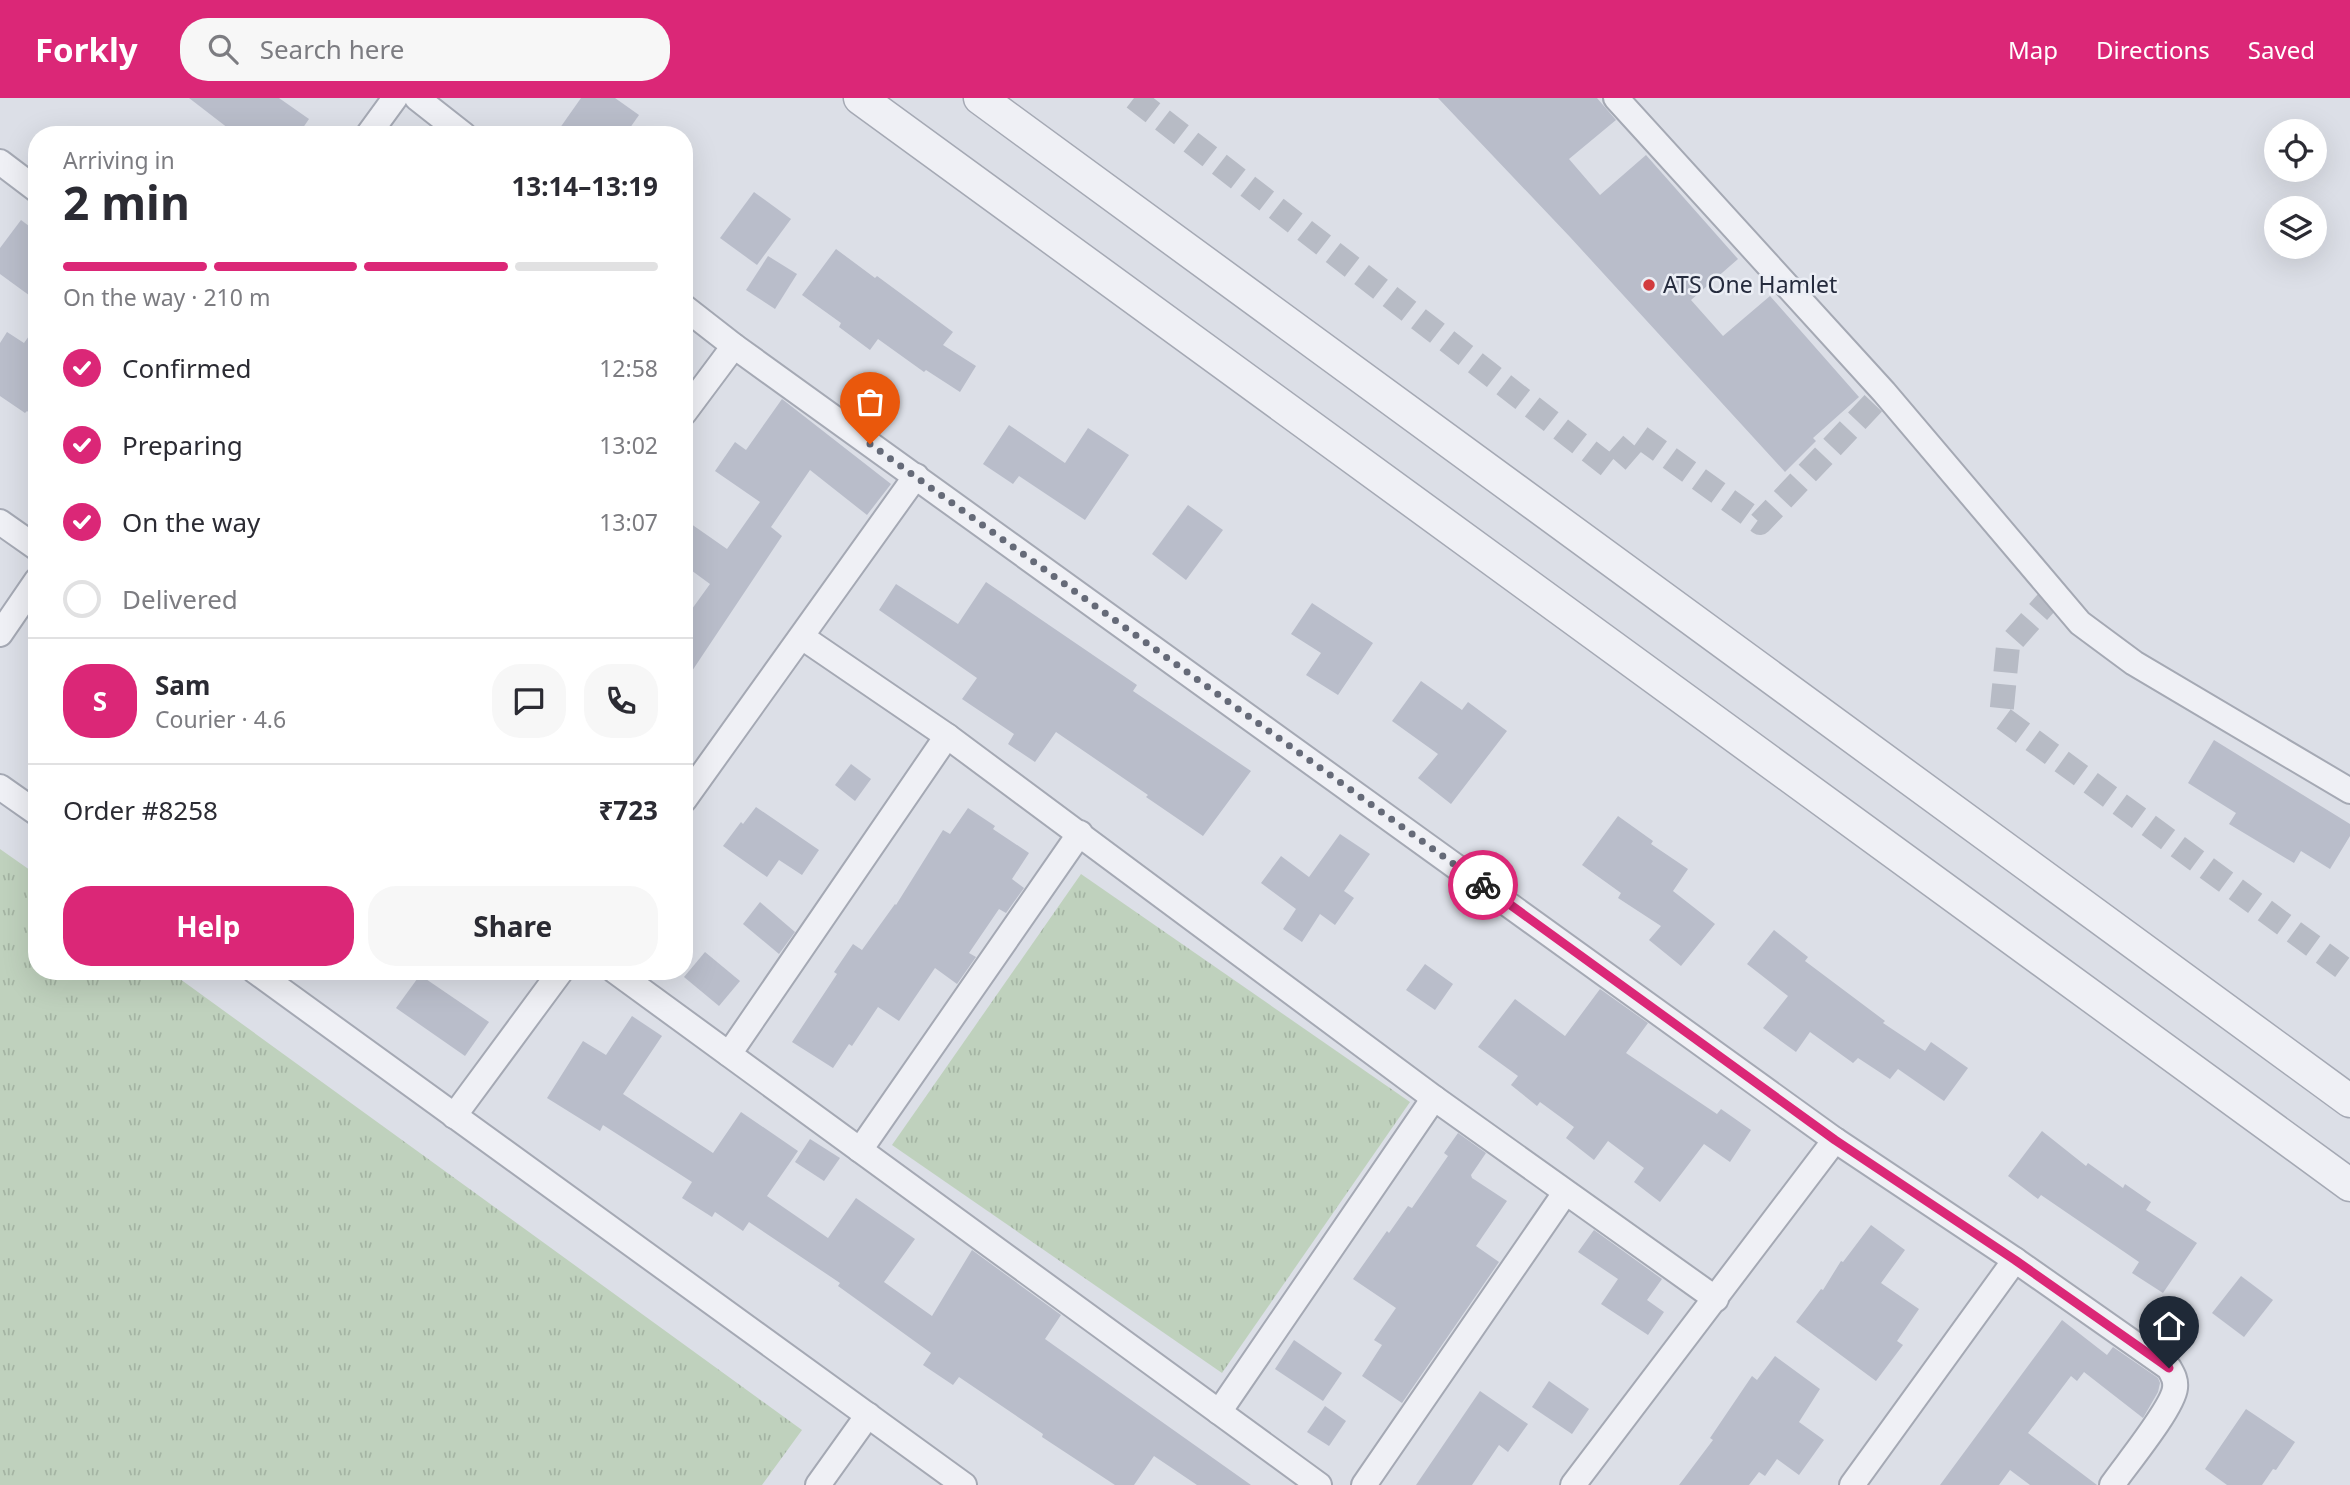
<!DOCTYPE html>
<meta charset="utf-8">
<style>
:root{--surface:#fff;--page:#f7f7f7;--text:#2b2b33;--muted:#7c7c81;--line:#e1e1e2;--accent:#db2777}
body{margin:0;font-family:"Noto Sans",sans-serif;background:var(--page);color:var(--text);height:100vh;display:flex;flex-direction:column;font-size:26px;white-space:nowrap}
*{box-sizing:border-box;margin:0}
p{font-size:23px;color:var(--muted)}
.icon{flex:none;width:38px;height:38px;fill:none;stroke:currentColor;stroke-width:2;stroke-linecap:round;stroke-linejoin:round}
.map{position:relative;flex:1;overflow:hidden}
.side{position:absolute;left:28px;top:28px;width:665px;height:854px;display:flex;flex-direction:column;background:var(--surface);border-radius:28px;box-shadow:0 7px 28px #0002}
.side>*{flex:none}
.buttons{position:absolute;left:2264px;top:21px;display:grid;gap:14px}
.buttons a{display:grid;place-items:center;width:63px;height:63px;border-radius:50%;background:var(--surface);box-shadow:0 7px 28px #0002;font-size:35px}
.pin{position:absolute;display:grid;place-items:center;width:60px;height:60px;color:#fff;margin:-72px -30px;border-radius:50% 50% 50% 0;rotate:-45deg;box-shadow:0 0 7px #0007}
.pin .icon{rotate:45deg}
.courier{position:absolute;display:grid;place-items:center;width:70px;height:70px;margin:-35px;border:5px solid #db2777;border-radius:50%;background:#fff;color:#222;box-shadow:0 2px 9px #0007}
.overview em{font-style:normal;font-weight:700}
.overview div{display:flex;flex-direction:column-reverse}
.overview{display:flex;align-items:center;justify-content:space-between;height:119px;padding:0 35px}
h1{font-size:46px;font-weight:700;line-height:52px}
.bar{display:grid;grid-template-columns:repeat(4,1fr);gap:10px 7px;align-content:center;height:84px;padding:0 35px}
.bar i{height:9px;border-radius:5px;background:var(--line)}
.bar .selected{background:var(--accent)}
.bar p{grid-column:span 4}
.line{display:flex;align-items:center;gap:18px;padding:0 35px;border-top:2px solid var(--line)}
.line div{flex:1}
.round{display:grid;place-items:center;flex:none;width:74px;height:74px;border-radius:28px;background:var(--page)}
ol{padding:0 35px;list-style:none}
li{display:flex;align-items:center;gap:21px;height:77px}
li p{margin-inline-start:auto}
li .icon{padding:7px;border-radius:50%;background:var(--accent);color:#fff;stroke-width:4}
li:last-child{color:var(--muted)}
li i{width:38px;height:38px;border:4px solid var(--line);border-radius:50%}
.primary-button{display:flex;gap:14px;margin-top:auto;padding:14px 35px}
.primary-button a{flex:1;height:80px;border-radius:28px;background:var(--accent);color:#fff;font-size:28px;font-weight:700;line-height:80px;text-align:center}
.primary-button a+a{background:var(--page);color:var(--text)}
header{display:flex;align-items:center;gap:42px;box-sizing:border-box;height:98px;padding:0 35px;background:var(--accent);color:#fff}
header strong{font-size:33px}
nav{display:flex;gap:38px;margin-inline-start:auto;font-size:24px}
.search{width:490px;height:63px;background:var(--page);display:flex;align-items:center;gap:18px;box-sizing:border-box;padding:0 24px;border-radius:28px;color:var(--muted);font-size:26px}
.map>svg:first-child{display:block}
.grass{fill:url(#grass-tufts)}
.building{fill:#b9bdca}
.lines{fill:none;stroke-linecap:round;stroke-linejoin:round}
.minor-tunnel{stroke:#b7bbc5;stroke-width:24;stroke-dasharray:24 12;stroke-linecap:butt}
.minor-casing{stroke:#a5a9b4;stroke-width:28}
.tertiary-casing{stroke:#a5a9b4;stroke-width:35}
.minor{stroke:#eff0f5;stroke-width:24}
.tertiary{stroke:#eff0f5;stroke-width:32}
.done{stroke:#656a78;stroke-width:7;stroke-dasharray:0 12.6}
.route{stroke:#db2777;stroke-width:9}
.poi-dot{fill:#d23b3e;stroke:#ebeef5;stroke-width:2.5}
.labels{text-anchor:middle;stroke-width:5;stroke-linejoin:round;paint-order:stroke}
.poi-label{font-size:23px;fill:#252b3d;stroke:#ebeef5;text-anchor:start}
</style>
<header>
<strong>Forkly</strong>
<div class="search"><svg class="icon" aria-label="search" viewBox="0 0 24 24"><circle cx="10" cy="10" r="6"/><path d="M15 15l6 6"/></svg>Search here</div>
<nav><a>Map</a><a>Directions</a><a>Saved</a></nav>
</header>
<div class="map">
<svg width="2350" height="1387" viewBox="0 0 2350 1387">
<defs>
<pattern id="grass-tufts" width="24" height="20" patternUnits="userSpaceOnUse" patternTransform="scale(1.75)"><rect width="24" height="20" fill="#bfd1bd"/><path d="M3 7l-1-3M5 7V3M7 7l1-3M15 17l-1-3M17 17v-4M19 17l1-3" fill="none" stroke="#a4b4a3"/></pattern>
</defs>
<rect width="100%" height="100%" fill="#dcdfe7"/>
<g class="grass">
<polygon points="0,751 37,777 37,873 169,873 802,1332 762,1387 0,1387"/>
<polygon points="1081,776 1410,1004 1222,1275 892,1047"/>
</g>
<g class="building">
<polygon points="189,0 279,0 309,21 298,37 237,37"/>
<polygon points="581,0 615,0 639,17 625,37 555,37"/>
<polygon points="1438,0 1597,0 1616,22 1569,61 1600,97 1646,57 1738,161 1691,202 1723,238 1770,198 1859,299 1813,340 1816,343 1785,374 1570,139"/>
<polygon points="754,94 791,121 757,167 720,140"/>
<polygon points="21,122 37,134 37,203 0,176 0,150"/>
<polygon points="836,151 875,180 877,178 953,234 943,247 976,268 960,294 926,272 924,274 878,241 870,252 839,229 841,225 802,197"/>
<polygon points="768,158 797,176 775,211 746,192"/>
<polygon points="37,227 37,320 27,313 25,315 0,298 0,245 7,234 24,245"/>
<polygon points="782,301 891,386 867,417 810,372 771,429 782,438 684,585 684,522 710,486 684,467 684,421 727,451 760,404 715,373 735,344 746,352"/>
<polygon points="1009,327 1065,365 1088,330 1129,357 1085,422 1019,378 1013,386 983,366"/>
<polygon points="1188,407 1223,432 1186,482 1152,456"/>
<polygon points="986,484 1137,587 1133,593 1251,673 1203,738 1146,699 1148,697 1056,634 1035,664 1008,646 1014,636 962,601 977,580 879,512 896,486 958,526"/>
<polygon points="1312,505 1373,545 1338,597 1306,577 1321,555 1291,536"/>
<polygon points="1421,583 1462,612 1468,604 1507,633 1451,706 1418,680 1438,656 1392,623"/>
<polygon points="2214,642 2350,726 2350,738 2330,771 2301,753 2294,765 2229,726 2236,715 2188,685"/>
<polygon points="851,666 871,681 855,703 835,687"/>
<polygon points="756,709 819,752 802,777 779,762 767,779 723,748 741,724 743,726"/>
<polygon points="968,710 995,728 993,731 1029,755 1012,781 1024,790 1006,815 999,811 969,855 976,859 957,886 935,870 899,923 878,909 852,948 849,946 833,970 792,944 837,876 834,874 853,846 862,852 895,806 896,807 943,732 950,736"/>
<polygon points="1618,718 1653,743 1651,746 1688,771 1673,793 1715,826 1681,868 1649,842 1661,828 1618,800 1621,795 1582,767"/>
<polygon points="1340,736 1370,756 1344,793 1354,800 1335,827 1320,816 1302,844 1283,831 1296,811 1261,785 1281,758 1309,779"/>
<polygon points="760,804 795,834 779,856 743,826"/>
<polygon points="1774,832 1808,859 1805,863 1885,923 1883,925 1925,953 1931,944 1968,970 1944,1003 1898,971 1890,981 1858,960 1853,965 1810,934 1796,954 1763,930 1788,898 1747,866"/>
<polygon points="705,854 740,883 719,908 684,879"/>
<polygon points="1425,866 1453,886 1435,912 1406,892"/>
<polygon points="420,877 489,924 465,958 396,910"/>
<polygon points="1600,891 1648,925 1626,955 1717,1016 1721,1011 1751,1032 1730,1064 1704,1046 1660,1104 1634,1084 1644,1070 1608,1043 1594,1062 1566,1040 1574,1029 1540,1004 1537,1008 1511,987 1518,978 1478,949 1515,901 1565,938"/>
<polygon points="632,918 662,938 623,996 713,1055 741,1014 798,1053 767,1098 828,1140 856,1100 915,1141 884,1184 932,1218 972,1152 1061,1217 1045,1241 1251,1387 1197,1387 1154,1358 1134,1387 1115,1387 1042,1339 1043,1336 959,1279 953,1287 923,1267 931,1255 838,1188 840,1185 749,1124 743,1133 715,1114 712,1119 682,1100 692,1084 603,1027 600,1033 547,1000 583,943 606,957"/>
<polygon points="2042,1033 2086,1068 2088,1065 2123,1090 2125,1086 2151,1104 2146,1112 2197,1145 2163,1195 2132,1175 2139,1164 2041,1097 2038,1101 2008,1078"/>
<polygon points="1458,1035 1486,1055 1471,1077 1472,1080 1507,1103 1476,1148 1499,1164 1402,1305 1362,1278 1382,1247 1374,1242 1396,1210 1353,1181 1387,1133 1389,1135 1408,1108 1412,1110 1448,1058 1444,1055"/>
<polygon points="810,1041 840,1060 824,1083 795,1064"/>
<polygon points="1871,1127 1905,1152 1881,1185 1919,1211 1897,1243 1903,1247 1876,1283 1796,1224 1821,1191 1823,1192 1841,1163 1843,1164"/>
<polygon points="1594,1132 1662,1181 1647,1202 1664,1214 1648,1237 1601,1206 1618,1181 1578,1154"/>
<polygon points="2241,1178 2273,1202 2244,1239 2212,1215"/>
<polygon points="2062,1222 2107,1257 2113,1249 2158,1280 2160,1285 2158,1294 2143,1320 2084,1274 2077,1283 2071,1278 2028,1335 2097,1387 2030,1387 2010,1372 1999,1387 1940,1387"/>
<polygon points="1294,1242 1342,1275 1323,1303 1275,1271"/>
<polygon points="1775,1258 1820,1291 1799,1324 1824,1342 1799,1377 1777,1361 1765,1378 1759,1374 1749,1387 1679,1387 1713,1342 1710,1340 1752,1278 1757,1282"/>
<polygon points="1549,1283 1589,1311 1572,1336 1532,1309"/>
<polygon points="1480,1293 1528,1326 1508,1354 1499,1347 1472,1387 1416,1387"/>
<polygon points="1325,1308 1346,1323 1329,1348 1307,1334"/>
<polygon points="2246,1311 2295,1344 2276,1372 2273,1371 2262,1387 2227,1387 2205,1371"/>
</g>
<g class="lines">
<g class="minor-tunnel">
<polyline points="1134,0 1611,370 1639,338 1760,425 1884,294"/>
<polyline points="2054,496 2008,548 2001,619 2350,875"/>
</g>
<defs>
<g id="minor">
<polyline points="417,0 464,37"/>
<polyline points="1616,0 1884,294 2080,525 2134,565 2350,693"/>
<polyline points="368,37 395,0"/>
<polyline points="0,64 37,92"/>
<path d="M684,209L734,248L1835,1042L2015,1162L2169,1270C2173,1277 2176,1282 2175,1290C2173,1310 2125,1368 2112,1387"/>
<polyline points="684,315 734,248"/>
<polyline points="0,424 37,450"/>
<polyline points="0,536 37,482"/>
<polyline points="802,539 947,638 1434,1000 1716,1201"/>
<polyline points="0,689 37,715"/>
<polyline points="684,702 916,378"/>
<polyline points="255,873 964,1387"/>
<polyline points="615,873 1319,1387"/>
<polyline points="729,956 947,638"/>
<polyline points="454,1018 561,873"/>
<polyline points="860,1052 1080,735"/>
<polyline points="1219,1314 1434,1000"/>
<polyline points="818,1387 868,1317"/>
<polyline points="1364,1387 1565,1095"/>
<polyline points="1573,1387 1835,1042"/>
<polyline points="1852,1387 2015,1162"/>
</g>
<g id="tertiary">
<polyline points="860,0 2350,1087"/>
<polyline points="980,0 2350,1003"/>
</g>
</defs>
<use href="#minor" class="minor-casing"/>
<use href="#tertiary" class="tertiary-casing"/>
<use href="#minor" class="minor"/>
<use href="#tertiary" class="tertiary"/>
</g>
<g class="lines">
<polyline class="done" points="870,346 1483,787"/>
<polyline class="route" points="1483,787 1835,1042 2015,1162 2169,1270"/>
</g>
<circle class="poi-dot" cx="1649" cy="187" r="7"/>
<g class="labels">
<g class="poi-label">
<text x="1663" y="195">ATS One Hamlet</text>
</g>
</g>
</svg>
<div class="buttons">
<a><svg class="icon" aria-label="locate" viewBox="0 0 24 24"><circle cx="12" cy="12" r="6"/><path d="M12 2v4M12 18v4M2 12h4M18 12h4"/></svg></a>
<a><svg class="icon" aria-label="layers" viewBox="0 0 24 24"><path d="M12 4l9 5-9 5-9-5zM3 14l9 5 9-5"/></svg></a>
</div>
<div class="pin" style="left:870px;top:346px;background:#ea580c"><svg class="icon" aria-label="bag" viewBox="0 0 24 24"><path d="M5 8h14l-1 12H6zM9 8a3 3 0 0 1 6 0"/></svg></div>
<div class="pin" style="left:2169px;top:1270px;background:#1f2937"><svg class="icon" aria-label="home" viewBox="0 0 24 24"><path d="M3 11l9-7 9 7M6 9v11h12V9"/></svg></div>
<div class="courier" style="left:1483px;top:787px"><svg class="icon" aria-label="bike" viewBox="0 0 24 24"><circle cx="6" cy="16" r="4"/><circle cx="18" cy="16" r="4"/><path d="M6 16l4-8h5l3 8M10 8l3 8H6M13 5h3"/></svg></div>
<section class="side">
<div class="overview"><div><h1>2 min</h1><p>Arriving in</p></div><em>13:14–13:19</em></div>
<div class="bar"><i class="selected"></i><i class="selected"></i><i class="selected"></i><i></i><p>On the way · 210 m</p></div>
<ol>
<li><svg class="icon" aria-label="check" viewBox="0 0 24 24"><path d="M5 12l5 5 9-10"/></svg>Confirmed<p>12:58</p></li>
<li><svg class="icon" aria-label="check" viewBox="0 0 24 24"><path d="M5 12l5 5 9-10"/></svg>Preparing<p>13:02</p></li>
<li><svg class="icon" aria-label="check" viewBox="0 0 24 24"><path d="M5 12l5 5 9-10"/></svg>On the way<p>13:07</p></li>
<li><i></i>Delivered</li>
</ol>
<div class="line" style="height:126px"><b class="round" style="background:var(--accent);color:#fff">S</b><div><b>Sam</b><p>Courier · 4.6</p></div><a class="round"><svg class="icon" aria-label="chat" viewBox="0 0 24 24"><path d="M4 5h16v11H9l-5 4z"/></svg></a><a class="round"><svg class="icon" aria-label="phone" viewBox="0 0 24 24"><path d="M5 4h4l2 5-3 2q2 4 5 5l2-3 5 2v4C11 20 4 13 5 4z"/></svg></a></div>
<div class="line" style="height:91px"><div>Order #8258</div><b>₹723</b></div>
<div class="primary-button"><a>Help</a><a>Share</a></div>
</section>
</div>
